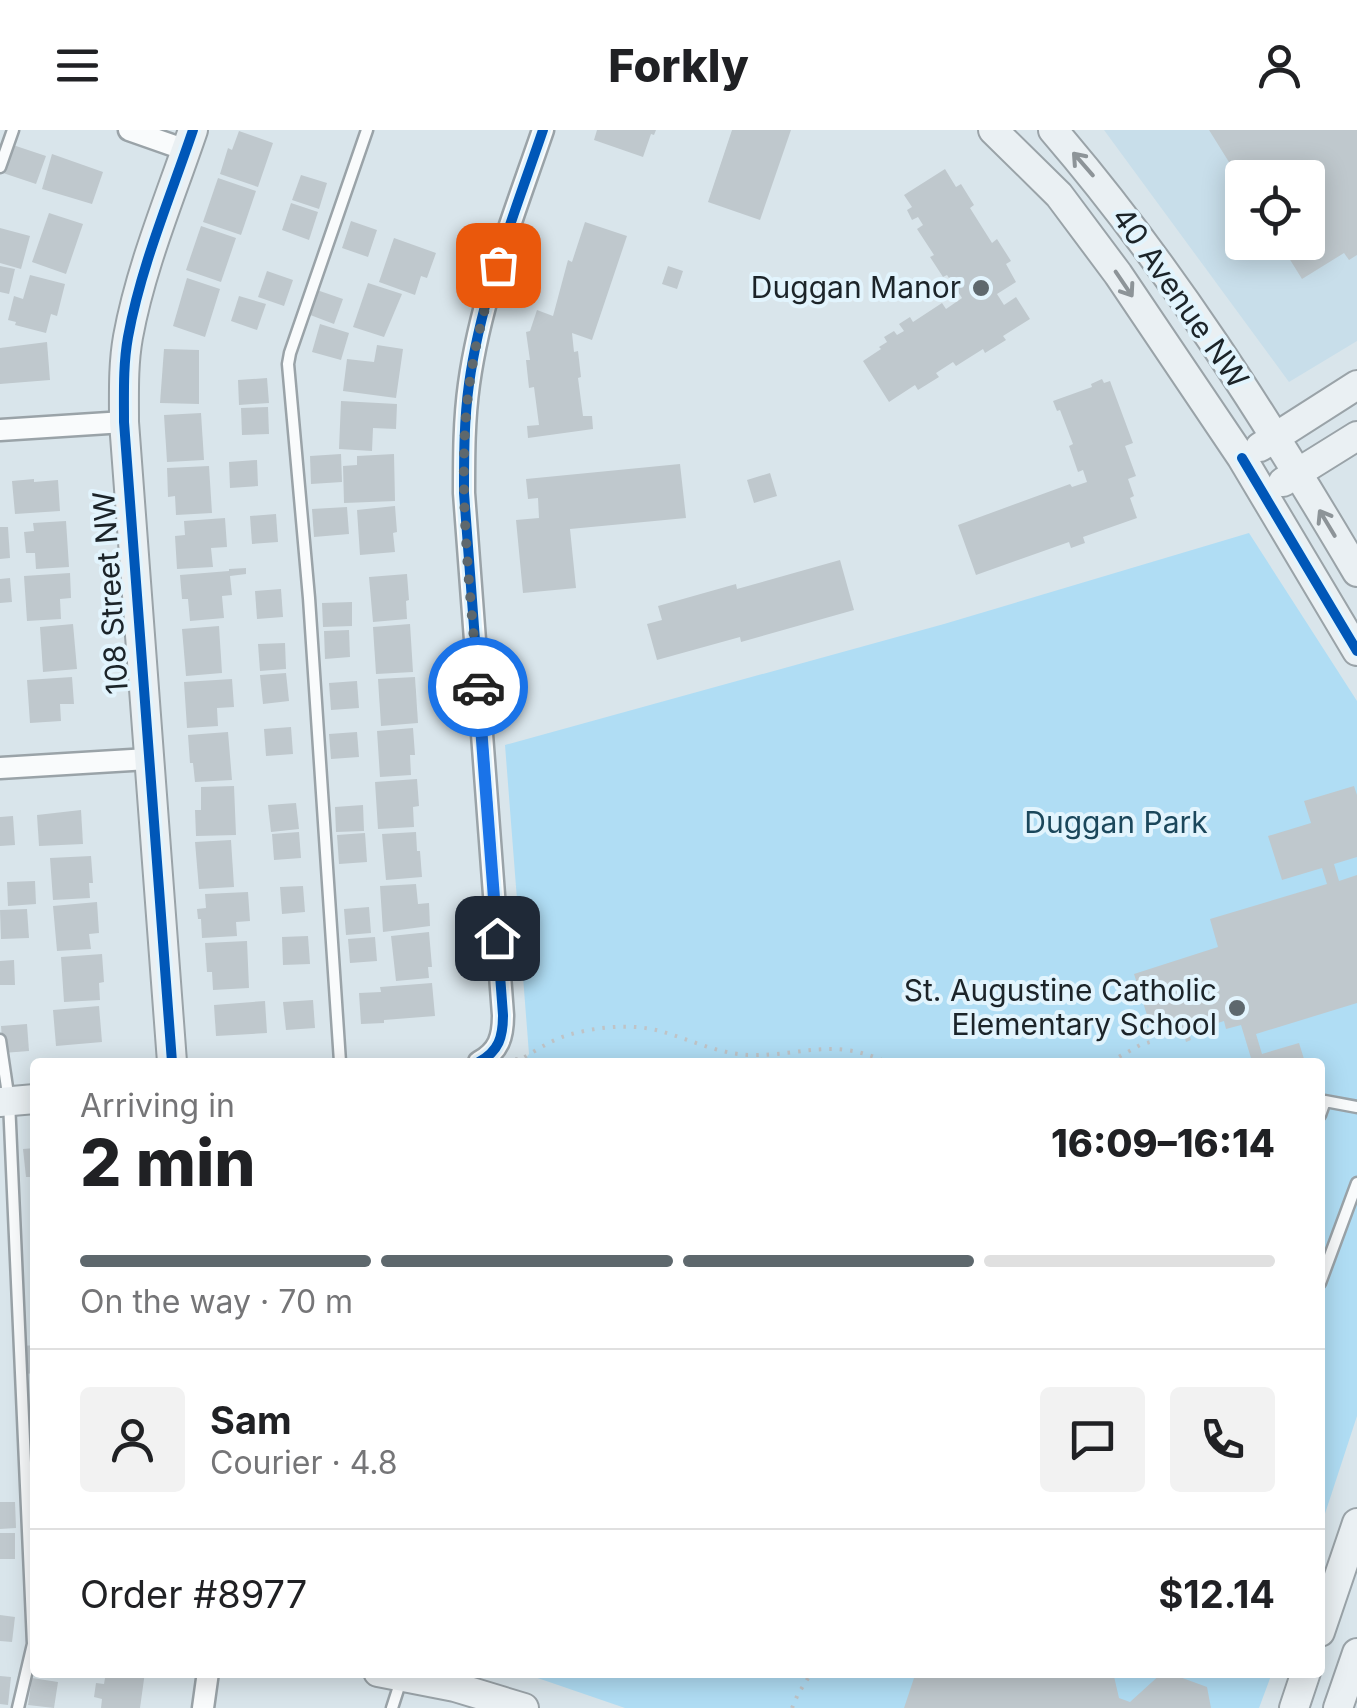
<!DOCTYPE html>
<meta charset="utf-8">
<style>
:root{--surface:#fff;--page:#f2f2f2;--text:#202124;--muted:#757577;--line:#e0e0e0;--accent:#5e686d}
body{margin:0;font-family:Inter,sans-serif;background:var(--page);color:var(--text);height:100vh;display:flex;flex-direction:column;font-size:38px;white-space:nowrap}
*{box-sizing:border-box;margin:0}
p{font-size:32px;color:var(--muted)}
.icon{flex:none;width:55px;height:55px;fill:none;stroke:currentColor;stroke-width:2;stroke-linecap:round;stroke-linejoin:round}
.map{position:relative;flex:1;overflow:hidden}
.drawer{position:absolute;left:30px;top:928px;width:1295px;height:620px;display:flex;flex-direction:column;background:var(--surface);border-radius:10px;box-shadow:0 5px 25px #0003}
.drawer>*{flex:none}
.controls{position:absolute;left:1225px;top:30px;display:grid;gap:20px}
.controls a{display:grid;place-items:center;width:100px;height:100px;border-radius:10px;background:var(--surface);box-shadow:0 5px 25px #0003;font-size:50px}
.pin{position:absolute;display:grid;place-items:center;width:85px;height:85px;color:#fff;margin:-42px;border-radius:20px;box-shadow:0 5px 15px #0006}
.courier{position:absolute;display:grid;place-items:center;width:100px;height:100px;margin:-50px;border:8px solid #1a73e8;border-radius:50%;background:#fff;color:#222;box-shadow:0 2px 12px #0007}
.overview em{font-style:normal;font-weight:800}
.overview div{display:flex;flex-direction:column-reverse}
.overview{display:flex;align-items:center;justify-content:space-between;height:170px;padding:0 50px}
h1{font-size:65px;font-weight:800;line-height:75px}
.bar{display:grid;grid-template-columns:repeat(4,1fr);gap:15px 10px;align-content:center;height:120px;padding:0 50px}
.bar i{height:12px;border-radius:8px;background:var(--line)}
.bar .current{background:var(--accent)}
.bar p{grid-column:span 4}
.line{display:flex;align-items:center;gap:25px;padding:0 50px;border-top:2px solid var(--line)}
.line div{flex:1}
.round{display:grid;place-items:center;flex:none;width:105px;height:105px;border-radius:10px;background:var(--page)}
header{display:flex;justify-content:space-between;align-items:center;height:130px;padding:0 50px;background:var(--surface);font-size:45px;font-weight:800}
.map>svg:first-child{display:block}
.built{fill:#c8deea;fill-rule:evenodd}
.green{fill:#b0ddf4}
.building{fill:#bfc8cd}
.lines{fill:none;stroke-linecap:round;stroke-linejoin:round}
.lane-casing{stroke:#9aa3a8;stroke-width:15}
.street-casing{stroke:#9aa3a8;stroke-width:25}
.secondary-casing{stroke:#9aa3a8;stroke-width:32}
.path{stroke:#bfc3c6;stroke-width:4;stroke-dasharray:2.5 8;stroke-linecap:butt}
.lane{stroke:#f9fbfc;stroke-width:10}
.street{stroke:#f9fbfc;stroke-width:20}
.secondary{stroke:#eaf0f3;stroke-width:28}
.cycleway-casing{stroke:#e2f4fd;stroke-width:16}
.cycleway{stroke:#0057b8;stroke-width:10}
.oneway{stroke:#8d9498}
.done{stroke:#5e686d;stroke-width:10;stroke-dasharray:0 18}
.route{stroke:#1a73e8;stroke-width:12}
.poi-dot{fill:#5e686d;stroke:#e2f4fd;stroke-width:4}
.labels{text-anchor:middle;stroke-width:8;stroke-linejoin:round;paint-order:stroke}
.poi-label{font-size:30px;fill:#1c2429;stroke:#e2f4fd;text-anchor:end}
.street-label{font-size:30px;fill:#1c2429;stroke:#e2f4fd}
.park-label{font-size:30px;fill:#1b475b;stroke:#e2f4fd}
</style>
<header><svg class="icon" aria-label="menu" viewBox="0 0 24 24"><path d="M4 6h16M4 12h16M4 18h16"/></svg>Forkly<svg class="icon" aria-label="person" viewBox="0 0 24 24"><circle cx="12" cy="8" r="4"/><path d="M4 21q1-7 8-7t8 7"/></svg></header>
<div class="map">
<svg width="1357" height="1578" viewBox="0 0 1357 1578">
<rect width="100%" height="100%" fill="#d9e5eb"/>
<path class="built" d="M1104,0H1357V211L1289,252ZM1242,48H1308V112H1242Z"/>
<g class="green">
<polygon points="1249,403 1357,571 1357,1286 1320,1399 1320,932 523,932 529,924 505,615 944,494"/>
<polygon points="523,1543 1272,1543 1259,1578 625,1578"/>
</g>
<g class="building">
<polygon points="597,0 656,0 654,5 651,4 643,27 594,10"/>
<polygon points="732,0 791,0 760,90 708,72"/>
<polygon points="1209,0 1357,0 1357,125 1349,130 1344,123 1302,149 1279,112 1308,112 1308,48 1242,48 1242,53"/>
<polygon points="239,1 273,13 258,57 220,44 228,18 232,20"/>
<polygon points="10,14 46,26 36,54 0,42"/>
<polygon points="52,24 103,42 92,74 42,59"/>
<polygon points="945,39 956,57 961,54 974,75 970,78 992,113 997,109 1011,131 1006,134 1016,152 997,164 1004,175 1016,167 1030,189 1003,206 1006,210 985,223 983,219 956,236 953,232 936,243 939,247 918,260 915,255 889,272 863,231 881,219 879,217 887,212 884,207 894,201 897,205 904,201 899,194 910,187 913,192 942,173 946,179 962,168 947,145 943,147 930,127 934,125 917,99 923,95 918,87 912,90 907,80 912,77 904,65"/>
<polygon points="301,45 327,53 319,79 292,70"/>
<polygon points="218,48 256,61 241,105 203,92"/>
<polygon points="291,73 318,82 309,110 282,100"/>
<polygon points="49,83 83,94 66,144 32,132"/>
<polygon points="351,91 377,100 368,127 342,118"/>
<polygon points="585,92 627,106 592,210 572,203 574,222 578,221 581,247 578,248 583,286 592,286 593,299 528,308 527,296 539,295 534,257 529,258 526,230 530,230 526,202 530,201 537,180 553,186 568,130 572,132"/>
<polygon points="201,96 236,108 221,152 186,140"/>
<polygon points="0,98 30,106 21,139 0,133"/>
<polygon points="394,108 436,123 427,148 421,146 415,165 379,152"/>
<polygon points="0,136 15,139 9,164 0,162"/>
<polygon points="668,136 683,141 677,159 662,154"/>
<polygon points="267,141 293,150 284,176 258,167"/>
<polygon points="30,145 65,154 57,186 51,184 46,203 15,195 16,192 8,190 14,166 23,169"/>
<polygon points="187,148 220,159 205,207 173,196"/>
<polygon points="368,153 402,164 384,207 353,197"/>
<polygon points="314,159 343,169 334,194 305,183"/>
<polygon points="239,166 266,174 257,200 231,191"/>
<polygon points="320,194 349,203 341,230 312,222"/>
<polygon points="47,212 50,250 0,254 0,218"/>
<polygon points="377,215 403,219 396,268 343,261 347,229 374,232"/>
<polygon points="164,219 199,220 199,274 160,273"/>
<polygon points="267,248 269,273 239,275 238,250"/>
<polygon points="1102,249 1104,253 1110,251 1133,313 1125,316 1136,346 1128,349 1134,366 1130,368 1137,388 1083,407 1085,413 1071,418 1069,412 976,445 958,395 1070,354 1072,357 1087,352 1083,340 1078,342 1069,316 1073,314 1060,280 1057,281 1053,271 1092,257 1091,254"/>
<polygon points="341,271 397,274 396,299 373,298 372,321 339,319"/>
<polygon points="268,277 269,304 242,305 241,278"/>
<polygon points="201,283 204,330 167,332 164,285"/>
<polygon points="341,324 342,352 311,354 310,326"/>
<polygon points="394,324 395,371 344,373 343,336 357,335 357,326"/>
<polygon points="257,330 258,356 230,358 229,332"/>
<polygon points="680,334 686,388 570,399 576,458 523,463 516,390 539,388 538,368 528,369 526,349"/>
<polygon points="209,336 212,383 176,385 175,366 168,367 167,338"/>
<polygon points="770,343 777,366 754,373 747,350"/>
<polygon points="34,349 34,352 58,350 60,381 15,384 12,351"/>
<polygon points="395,376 397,402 393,403 395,422 360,425 357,380"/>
<polygon points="347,377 349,404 314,407 312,379"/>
<polygon points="276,384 278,412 252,414 250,386"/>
<polygon points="225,388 227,417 211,418 213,437 177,439 175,406 185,405 184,391"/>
<polygon points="66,391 69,437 36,439 35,423 26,423 24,402 34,401 33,393"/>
<polygon points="0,397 8,397 10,428 0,429"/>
<polygon points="840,430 854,480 741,512 740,507 657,530 647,494 662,490 658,476 736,454 737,459"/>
<polygon points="246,438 246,444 230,446 232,465 222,466 224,488 190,491 188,469 182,469 180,445 229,441 229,439"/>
<polygon points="70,443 71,468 60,469 61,489 27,491 24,446"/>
<polygon points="407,444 409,470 406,471 407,489 373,492 369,447"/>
<polygon points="10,448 12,472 0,473 0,449"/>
<polygon points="281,459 283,487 257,489 255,461"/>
<polygon points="352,472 352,496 323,497 322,473"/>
<polygon points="73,494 77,539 43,542 40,497"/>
<polygon points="410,494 413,542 376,544 373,497"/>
<polygon points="219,496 222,543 186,546 182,499"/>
<polygon points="349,500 350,527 325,529 324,501"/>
<polygon points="285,513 286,539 260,541 258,514"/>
<polygon points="286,543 289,571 263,574 260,545"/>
<polygon points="72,547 74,574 60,574 61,591 30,593 27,550"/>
<polygon points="415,547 418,593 381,596 378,549"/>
<polygon points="232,549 234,577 217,578 218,596 187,598 184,552"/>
<polygon points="357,551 359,578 331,580 329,553"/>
<polygon points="291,597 293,624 266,626 264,599"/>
<polygon points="413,598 415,625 410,625 411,645 380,647 377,601"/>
<polygon points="228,602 232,650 195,652 193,633 190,633 188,605"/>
<polygon points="357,602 359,627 331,629 329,604"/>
<polygon points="417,649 419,676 413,677 414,697 378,699 375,652"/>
<polygon points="234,656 236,705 196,706 195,680 201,680 201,657"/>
<polygon points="1354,656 1357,665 1357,727 1334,734 1339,751 1357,745 1357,873 1256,904 1262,924 1299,913 1305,932 1238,932 1251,928 1241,895 1226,899 1224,891 1189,902 1191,910 1186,912 1181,895 1153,904 1134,844 1218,817 1210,789 1327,754 1322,738 1282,750 1268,706 1311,693 1304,671"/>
<polygon points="296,673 299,699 271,702 268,675"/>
<polygon points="363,675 364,701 336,702 335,677"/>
<polygon points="81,680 83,714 39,716 37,685"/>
<polygon points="13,686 15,715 0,716 0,687"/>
<polygon points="299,702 301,728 274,730 272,704"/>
<polygon points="416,702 417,721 420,721 422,747 386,750 382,704"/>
<polygon points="365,703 367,732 339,734 337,705"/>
<polygon points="231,710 234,757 199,759 195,712"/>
<polygon points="91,726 93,753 89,753 90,768 53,770 50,728"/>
<polygon points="35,751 36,774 8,776 7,752"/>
<polygon points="416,754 418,774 429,773 430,796 383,802 380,756"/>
<polygon points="303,756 305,782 282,784 280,757"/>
<polygon points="248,762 250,791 236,792 237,806 202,808 201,789 198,789 197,779 206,778 205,764"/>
<polygon points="97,772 99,803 89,804 91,819 57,821 53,776"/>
<polygon points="369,777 371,803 346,805 344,779"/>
<polygon points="27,779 29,808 1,809 0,780"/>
<polygon points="429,802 432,837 428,837 429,848 396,851 391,806"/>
<polygon points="308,806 310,834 283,835 282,807"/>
<polygon points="375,807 377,831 350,833 348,809"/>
<polygon points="247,811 249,858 213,860 212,842 207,842 205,813"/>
<polygon points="102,824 104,852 99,853 100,870 64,872 61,827"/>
<polygon points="14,830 15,855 0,855 0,831"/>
<polygon points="432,853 435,886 384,890 384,893 361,894 359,863 381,862 380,857"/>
<polygon points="313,870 315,898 286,900 283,872"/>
<polygon points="265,871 267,903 216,906 214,875"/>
<polygon points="99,876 102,912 56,916 53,880"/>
<polygon points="27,894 29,921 3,923 1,896"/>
<polygon points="35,1018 35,1047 26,1047 23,1019"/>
<polygon points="35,1215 35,1243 25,1244 23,1216"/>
<polygon points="0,1372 15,1372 16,1398 0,1399"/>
<rect x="0" y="1403" width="15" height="26"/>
<polygon points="0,1485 15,1487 12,1512 0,1511"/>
<polygon points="106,1542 145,1542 140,1578 101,1578 102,1569 94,1567 96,1553 104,1554"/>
<polygon points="916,1542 1113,1542 1119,1568 1130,1572 1163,1542 1166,1542 1207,1557 1211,1578 904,1578"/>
<polygon points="0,1546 11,1547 8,1575 0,1574"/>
<polygon points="32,1548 58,1552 54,1578 28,1575"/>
</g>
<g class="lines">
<defs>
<g id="lane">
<polyline points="0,37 13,0"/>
<polyline points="0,910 9,971 33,1514 18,1578"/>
<polyline points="340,932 309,468 288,234 290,223 367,0"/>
<polyline points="1320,985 1325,971 1357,977"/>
<polyline points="1320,1153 1357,1053"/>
<polyline points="392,1578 402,1547"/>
</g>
<g id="street">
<polyline points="129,0 186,20"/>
<polyline points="0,300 124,292"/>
<polyline points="0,638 148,629"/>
<path d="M479,932C499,921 503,907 503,885L464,363C464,326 464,290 469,254C481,167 515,82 543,0"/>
<polyline points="203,1578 208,1542"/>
</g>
<g id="secondary">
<polyline points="993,0 1059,65 1118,144 1242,328 1357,521"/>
<path d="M1053,0C1170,136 1266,288 1357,442"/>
<polyline points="1260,317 1357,255"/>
<polyline points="1283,352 1357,306"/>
<path d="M172,932L124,292C124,263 123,235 128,207C141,136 170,68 193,0"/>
<polyline points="0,972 35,969"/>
<polyline points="1320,1502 1357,1393"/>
<polyline points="378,1542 455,1557 524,1578"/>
<polyline points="1294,1578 1306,1542"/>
<polyline points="1338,1578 1357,1523"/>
</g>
</defs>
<use href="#lane" class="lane-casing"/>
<use href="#street" class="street-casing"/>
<use href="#secondary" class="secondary-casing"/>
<g class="path">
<path d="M515,929L520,930C535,921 551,910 568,905C596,897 631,893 660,901C689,909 718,924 750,925C802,926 833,907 886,932"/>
<polyline points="1110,932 1140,915 1157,910"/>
<polyline points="792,1578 798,1564 812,1542"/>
</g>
<use href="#lane" class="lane"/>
<use href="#street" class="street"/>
<use href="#secondary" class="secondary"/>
<defs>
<g id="cycleway">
<polyline points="1242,328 1357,521"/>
<path d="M172,932L124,292C124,263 123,235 128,207C141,136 170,68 193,0"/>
<path d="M479,932C499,921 503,907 503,885L464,363C464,326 464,290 469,254C481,167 515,82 543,0"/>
</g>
</defs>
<use href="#cycleway" class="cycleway-casing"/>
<use href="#cycleway" class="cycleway"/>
</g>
<defs><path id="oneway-shaft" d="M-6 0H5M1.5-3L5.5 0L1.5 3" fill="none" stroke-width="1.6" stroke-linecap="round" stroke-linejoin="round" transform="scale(2.5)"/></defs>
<g class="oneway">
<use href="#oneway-shaft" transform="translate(1083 34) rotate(-131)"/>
<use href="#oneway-shaft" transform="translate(1124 154) rotate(56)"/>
<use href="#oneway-shaft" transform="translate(1327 393) rotate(-121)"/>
</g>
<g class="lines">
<path class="done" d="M478,557C471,467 459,375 466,286C470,234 482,184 498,135"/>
<polyline class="route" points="478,557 497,808"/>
</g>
<g class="poi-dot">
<circle cx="981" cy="158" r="10"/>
<circle cx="1237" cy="878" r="10"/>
</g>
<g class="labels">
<g class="poi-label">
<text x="961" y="168">Duggan Manor</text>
<text x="1217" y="871">St. Augustine Catholic<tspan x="1217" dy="34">Elementary School</tspan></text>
</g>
<g class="street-label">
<text transform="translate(1180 168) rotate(55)" y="10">40 Avenue NW</text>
<text transform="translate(111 463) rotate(-94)" y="10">108 Street NW</text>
</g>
<g class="park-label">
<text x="1116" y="703">Duggan Park</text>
</g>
</g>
</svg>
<div class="controls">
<a><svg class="icon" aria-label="locate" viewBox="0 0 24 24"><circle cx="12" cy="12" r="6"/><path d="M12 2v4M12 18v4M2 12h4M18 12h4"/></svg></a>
</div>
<div class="pin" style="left:498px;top:135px;background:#ea580c"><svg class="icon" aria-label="bag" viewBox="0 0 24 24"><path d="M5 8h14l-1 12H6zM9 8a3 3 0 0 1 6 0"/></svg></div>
<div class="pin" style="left:497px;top:808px;background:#1f2937"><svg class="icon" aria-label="home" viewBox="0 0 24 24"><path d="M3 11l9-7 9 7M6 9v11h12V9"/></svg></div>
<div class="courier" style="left:478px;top:557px"><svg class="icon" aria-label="car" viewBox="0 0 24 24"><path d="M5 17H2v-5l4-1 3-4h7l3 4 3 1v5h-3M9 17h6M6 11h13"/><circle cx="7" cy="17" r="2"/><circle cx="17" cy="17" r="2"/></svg></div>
<section class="drawer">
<div class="overview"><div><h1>2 min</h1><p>Arriving in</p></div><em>16:09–16:14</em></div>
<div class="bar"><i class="current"></i><i class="current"></i><i class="current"></i><i></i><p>On the way · 70 m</p></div>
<div class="line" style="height:180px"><a class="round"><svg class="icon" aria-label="person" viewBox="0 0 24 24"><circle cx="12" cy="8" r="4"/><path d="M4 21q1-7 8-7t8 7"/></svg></a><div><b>Sam</b><p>Courier · 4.8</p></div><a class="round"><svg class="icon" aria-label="chat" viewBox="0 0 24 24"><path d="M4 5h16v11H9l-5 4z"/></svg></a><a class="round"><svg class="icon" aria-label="phone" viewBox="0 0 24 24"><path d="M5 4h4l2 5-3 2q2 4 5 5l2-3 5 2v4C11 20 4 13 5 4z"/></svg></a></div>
<div class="line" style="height:130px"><div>Order #8977</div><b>$12.14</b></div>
</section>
</div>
